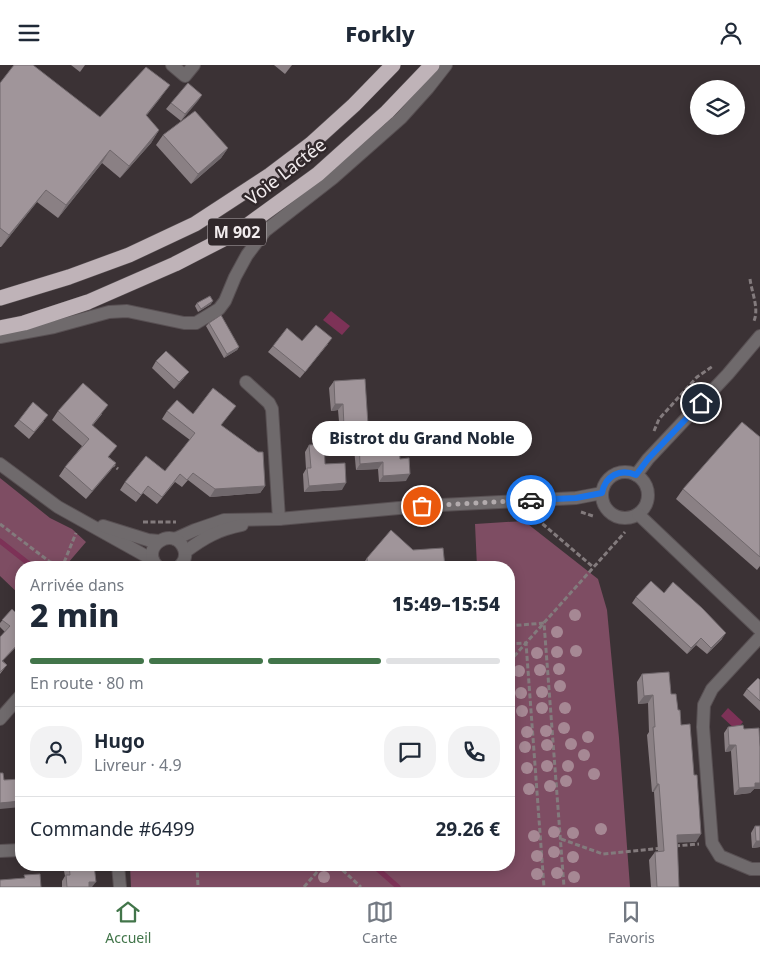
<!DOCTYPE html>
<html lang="fr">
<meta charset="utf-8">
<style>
:root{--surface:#fff;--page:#f2f2f3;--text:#1f2937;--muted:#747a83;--line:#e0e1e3;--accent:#42754a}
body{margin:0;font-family:"Noto Sans",sans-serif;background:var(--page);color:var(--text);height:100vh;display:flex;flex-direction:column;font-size:19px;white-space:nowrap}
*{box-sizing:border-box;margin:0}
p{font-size:16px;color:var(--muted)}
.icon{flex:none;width:28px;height:28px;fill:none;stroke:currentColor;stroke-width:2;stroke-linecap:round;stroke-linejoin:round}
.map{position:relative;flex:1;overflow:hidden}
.details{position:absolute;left:15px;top:496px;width:500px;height:310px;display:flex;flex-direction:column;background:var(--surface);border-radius:20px;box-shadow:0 2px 12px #0003}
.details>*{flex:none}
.fabs{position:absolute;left:690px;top:15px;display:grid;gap:10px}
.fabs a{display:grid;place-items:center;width:55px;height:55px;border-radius:50%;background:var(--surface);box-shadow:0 2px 12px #0003;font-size:25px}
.pin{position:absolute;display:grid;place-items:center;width:42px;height:42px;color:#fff;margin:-21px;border:2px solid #fff;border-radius:50%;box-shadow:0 1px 5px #0007}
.courier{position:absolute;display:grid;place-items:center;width:50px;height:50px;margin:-25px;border:4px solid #1a73e8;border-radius:50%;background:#fff;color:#222;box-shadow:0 1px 6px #0007}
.bubble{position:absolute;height:35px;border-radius:18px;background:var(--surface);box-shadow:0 2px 12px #0003;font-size:16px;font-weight:800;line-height:35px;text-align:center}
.head em{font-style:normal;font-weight:800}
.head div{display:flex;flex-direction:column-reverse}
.head{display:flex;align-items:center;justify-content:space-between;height:85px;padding:0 15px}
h1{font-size:32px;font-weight:800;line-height:38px}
.bar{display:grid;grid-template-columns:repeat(4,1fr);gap:8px 5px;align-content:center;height:60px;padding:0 15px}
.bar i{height:6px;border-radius:4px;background:var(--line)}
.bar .current{background:var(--accent)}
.bar p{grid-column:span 4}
.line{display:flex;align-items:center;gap:12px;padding:0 15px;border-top:1px solid var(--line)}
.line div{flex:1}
.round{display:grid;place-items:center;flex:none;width:52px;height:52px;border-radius:20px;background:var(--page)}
header{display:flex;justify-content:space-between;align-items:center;height:65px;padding:0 15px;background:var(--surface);font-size:22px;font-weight:800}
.dock{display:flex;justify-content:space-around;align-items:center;height:70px;border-top:1px solid var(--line);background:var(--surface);font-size:14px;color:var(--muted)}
.dock a{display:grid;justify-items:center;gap:2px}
.dock .current{color:var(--accent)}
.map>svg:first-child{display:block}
.green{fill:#7e4d63}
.water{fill:#7d3257}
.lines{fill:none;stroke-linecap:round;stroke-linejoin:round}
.stream{stroke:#7d3257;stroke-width:5}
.minor-casing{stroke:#585053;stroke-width:14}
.highway-casing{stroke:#585053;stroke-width:16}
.path{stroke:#837b7d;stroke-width:3;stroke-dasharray:5 2.5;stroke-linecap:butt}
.minor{stroke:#6f6a6c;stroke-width:12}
.highway{stroke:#bfb3b8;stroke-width:15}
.tree{fill:#a68894}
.wall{fill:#8a8084}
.shaded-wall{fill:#70686c}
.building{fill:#a0959a;stroke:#70686c}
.done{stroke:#b2abad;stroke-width:5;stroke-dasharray:0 9}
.route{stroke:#1a73e8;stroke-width:6}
.labels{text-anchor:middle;stroke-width:5;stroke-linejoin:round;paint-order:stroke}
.shield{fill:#31282b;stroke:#b8b1b4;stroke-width:1}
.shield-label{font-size:16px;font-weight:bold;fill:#f2ecee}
.street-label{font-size:18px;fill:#f2ecee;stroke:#31282b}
</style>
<header><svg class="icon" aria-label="menu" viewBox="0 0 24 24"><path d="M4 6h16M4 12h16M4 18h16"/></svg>Forkly<svg class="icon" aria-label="person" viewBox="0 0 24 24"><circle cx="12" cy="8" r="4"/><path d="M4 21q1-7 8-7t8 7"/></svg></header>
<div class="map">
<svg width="760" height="822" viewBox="0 0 760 822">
<rect width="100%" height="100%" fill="#3b3235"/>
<g class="green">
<polygon points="0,413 50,453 72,464 86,477 68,498 72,502 21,502 21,531 0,511"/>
<polygon points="524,456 598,514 607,545 619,673 630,822 131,822 130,800 509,800 509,502 477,502 475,459"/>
</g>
<g class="water">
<polygon points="331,246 350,261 342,270 323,255"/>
<polygon points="728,643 743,657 736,665 721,651"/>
</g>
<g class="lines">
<g class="stream">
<polyline points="0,476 33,502"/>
<polyline points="373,800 398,822"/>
</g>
<defs>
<g id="minor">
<polyline points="172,0 185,11 194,0"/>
<polyline points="0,272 54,262 109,247 127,246 184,258 196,258 219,244 225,236 235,212 247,190 265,166 333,113 401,53 428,23 446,0"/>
<polyline points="246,317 269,338 272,344 279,454"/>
<polyline points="0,399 58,442 153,495"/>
<circle cx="625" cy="430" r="23"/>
<polyline points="636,410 648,394 728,309 760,271"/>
<polyline points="638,449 760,565"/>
<polyline points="103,461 148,475 159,476"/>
<polyline points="175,474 195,465 224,455 279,454 421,441 576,433 602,428"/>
<path d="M185,487C205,472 218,465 242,460"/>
<path d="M158,502C138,482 174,459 184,484C187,491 184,497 179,502"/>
<polyline points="760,572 712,624 704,640 703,662 712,778 720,791 751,804 760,804"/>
<polyline points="0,654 21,630"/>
<polyline points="0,786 21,785"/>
<polyline points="118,800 120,822"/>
</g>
<g id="highway">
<polyline points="0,233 69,212 129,190 195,159 270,110 311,79 354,40 393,0"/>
<polyline points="0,263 24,258 88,237 175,199 241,165 318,109 387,47 432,0"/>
</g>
</defs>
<use href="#minor" class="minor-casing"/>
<use href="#highway" class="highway-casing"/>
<g class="path">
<path d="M750,214C752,229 760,245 753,258"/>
<polyline points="654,366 659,354 697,312 713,301"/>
<polyline points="111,398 118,404"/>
<polyline points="581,447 593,451"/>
<polyline points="531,449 593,502"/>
<polyline points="143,457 176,457"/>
<polyline points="0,459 50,497 63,500"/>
<polyline points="67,502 63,500 76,468"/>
<polyline points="509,561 544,558 564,822"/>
<polyline points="509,579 526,578 544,822"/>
<polyline points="509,597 625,467"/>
<polyline points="561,774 603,789 662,783"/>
<polyline points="675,781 699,779"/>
<polyline points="197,800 198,822"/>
<polyline points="337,800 361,822"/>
<polyline points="304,822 323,800"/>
</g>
<use href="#minor" class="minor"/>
<use href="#highway" class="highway"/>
</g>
<g class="tree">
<circle cx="575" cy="550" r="6"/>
<circle cx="557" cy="567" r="6"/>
<circle cx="576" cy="586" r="6"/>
<circle cx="557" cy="587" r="6"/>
<circle cx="537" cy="588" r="6"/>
<circle cx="559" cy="604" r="6"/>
<circle cx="540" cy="605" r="6"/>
<circle cx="519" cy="606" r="6"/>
<circle cx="560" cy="621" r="6"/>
<circle cx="542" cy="627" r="6"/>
<circle cx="521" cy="628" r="6"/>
<circle cx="542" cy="643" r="6"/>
<circle cx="565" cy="643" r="6"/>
<circle cx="522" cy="646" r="6"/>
<circle cx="564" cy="663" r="6"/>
<circle cx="546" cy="666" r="6"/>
<circle cx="527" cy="667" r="6"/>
<circle cx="588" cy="672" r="6"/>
<circle cx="571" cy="679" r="6"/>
<circle cx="547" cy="680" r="6"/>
<circle cx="525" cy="682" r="6"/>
<circle cx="584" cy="690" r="6"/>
<circle cx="547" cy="701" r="6"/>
<circle cx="568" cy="701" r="6"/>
<circle cx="527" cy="703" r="6"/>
<circle cx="594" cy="709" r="6"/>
<circle cx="566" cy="716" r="6"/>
<circle cx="550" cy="721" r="6"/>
<circle cx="529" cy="724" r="6"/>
<circle cx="601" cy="764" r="6"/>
<circle cx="554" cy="767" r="6"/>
<circle cx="573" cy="768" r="6"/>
<circle cx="534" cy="771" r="6"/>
<circle cx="554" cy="787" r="6"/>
<circle cx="537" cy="791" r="6"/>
<circle cx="573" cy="792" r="6"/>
<circle cx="557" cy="808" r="6"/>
<circle cx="537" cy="809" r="6"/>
<circle cx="324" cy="812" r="6"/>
<circle cx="574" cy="812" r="6"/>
</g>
<g class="wall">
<polygon points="71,0 85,0 80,7"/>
<polygon points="274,0 292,0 285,9"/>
<polygon points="0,18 100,52 161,32 146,51 159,65 151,78 120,113 102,98 58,153 37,137 1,182 0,182"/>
<polygon points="202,30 181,56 166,44 171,38"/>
<polygon points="163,70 228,83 221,93 191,119 156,80"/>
<polygon points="197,238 211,239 198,247 195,241"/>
<polygon points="209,258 239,282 237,285 224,293 206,261"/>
<polygon points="302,276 328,279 300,313 268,287 273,281"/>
<polygon points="156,296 184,313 174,324 152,303"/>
<polygon points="334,316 368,360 364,367 340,368 338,345 331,346 329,323"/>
<polygon points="58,346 102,349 93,360 109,392 116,398 110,406 86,434 59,411 65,402 82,381 52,355"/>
<polygon points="167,346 193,349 221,360 265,421 260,428 210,432 188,415 182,422 175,417 157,439 143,428 136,437 120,425 125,417 165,406 190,375 162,354"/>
<polygon points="19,355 44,356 29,374 14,361"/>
<polygon points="760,372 760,501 757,505 676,434 683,424"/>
<polygon points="359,377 400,394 406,416 379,417 378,404 356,405 354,383"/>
<polygon points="309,380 325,399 342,425 304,427 303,409 306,404 305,387"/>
<polygon points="413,485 445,502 361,502 367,493"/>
<polygon points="664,528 722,574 707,589 696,580 687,589 632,538 636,532"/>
<polygon points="12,544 3,596 7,600 0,609 0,572 5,567 0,562 0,558"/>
<polygon points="642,609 671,629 678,645 681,660 696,777 677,777 679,822 651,822 649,795 655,787 658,787 654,727 652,727 647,670 649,667 648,638 638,639 637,617"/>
<polygon points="760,615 760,646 743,630 747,624"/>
<polygon points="728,662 744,664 760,682 760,724 754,724 750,728 734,730 731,686 725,687 724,668"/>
<polygon points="755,761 760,761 760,782 752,783 751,768"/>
<polygon points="64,800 94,800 92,822 62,822 62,816 65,811 63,801"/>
</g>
<g class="shaded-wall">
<polygon points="170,20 161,32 137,63 146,50"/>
<polygon points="202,30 198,36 181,56 185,49"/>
<polygon points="159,65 151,78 120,113 129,101"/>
<polygon points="228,83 221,93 191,119 198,109"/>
<polygon points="110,85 102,98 58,153 66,140"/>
<polygon points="46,125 37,137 1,182 9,170"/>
<polygon points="213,236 211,239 198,247 201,244"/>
<polygon points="239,282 237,285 224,293 227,289"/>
<polygon points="189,307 184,313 174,324 179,317"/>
<polygon points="335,339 343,339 338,345 331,346"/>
<polygon points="368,360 364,367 340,368 344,362"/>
<polygon points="383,397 378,404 356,405 360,399"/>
<polygon points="116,398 110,406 86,434 92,426"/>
<polygon points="410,409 406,416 379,417 383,411"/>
<polygon points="346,418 342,425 304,427 309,421"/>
<polygon points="265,421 260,428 210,432 215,424"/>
<polygon points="726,568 722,574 707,589 711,583"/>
<polygon points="701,573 696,580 687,589 691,583"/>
<polygon points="21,576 21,577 0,599 2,596"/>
<polygon points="653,630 648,638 638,639 644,631"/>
<polygon points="729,680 736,680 731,686 725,687"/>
<polygon points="755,718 760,718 760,724 754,724 750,728 734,730 739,723"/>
<polygon points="657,719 659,719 654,727 652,727"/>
<polygon points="21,736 21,742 0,744 0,738"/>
<polygon points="701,769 696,777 671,778 677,770"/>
<polygon points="756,776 760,776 760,782 752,783"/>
<polygon points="89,817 96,817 92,822 85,822"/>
</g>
<g class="building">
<polygon points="14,0 33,0 100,52 146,2 170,20 146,50 159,65 129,101 110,85 66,140 46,125 9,170 0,163 0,18"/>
<polygon points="188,18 202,30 185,49 171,38"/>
<polygon points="195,46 228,83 198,109 163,70"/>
<polygon points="210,231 213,236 201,244 197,238"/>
<polygon points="221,250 239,282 227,289 209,258"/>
<polygon points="316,260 332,273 305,307 273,281 287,263 302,276"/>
<polygon points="166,286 189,307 179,317 156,296"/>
<polygon points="365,314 368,360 344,362 343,339 335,339 334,316"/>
<polygon points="83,318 108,340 92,360 117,381 108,392 116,398 92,426 65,402 89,374 58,346"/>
<polygon points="213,323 236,341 221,360 258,387 263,387 265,421 215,424 193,408 187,415 180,409 162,432 148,421 141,430 125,417 146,391 165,406 195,368 167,346 177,335 193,349"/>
<polygon points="33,337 48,350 34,367 19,355"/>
<polygon points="742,357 760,372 760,492 683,424"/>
<polygon points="377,376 378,384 399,383 400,394 409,393 410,409 383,411 383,397 360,399 359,377"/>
<polygon points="324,379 325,399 345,398 346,418 309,421 307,403 311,403 309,380"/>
<polygon points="391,465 413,485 443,483 445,502 368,502 367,493"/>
<polygon points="651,516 664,528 673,517 702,543 726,568 711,583 701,573 691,583 636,532"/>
<polygon points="12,544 19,551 21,548 21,576 2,596 7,600 0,607 0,572 10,561 2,555"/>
<polygon points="669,607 671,629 676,629 678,645 680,645 681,660 690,659 694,710 697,710 701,769 677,770 679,822 657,822 655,787 664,786 659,719 657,719 653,662 655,662 653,630 644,631 642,609"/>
<polygon points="758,613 760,615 760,636 747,624"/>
<polygon points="743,660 744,664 759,663 760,682 760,718 755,718 755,722 739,723 736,680 729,680 728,662"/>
<polygon points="0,708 3,708 4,715 21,714 21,736 0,738"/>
<polygon points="755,761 760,761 760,776 756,776"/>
<polygon points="69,800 94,800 96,817 89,817 89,822 67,822 66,810 70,810"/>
<polygon points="40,809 41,822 0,822 0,815 25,813 24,810"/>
</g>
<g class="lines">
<polyline class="done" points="422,441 531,435"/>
<path class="route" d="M531,435L576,433L602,428C605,411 620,403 636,410L648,394L701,338"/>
</g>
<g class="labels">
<rect class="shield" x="208" y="153.5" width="58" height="27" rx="4"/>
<g class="shield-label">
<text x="237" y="173">M 902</text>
</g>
<g class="street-label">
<text transform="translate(286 107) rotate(-38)" y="6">Voie Lactée</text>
</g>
</g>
</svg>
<div class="fabs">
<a><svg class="icon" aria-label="layers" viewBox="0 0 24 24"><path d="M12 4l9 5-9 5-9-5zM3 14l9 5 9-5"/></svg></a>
</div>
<div class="pin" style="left:422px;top:441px;background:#ea580c"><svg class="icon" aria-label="bag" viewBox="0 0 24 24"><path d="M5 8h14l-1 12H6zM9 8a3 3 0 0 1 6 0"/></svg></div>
<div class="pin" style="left:701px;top:338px;background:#1f2937"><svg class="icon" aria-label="home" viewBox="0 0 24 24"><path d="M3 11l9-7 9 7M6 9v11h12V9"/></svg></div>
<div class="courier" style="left:531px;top:435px"><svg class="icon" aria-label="car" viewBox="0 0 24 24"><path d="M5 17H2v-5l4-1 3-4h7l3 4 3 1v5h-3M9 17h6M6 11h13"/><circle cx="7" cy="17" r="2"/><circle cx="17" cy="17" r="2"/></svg></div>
<div class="bubble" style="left:312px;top:356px;width:220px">Bistrot du Grand Noble</div>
<section class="details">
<div class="head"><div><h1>2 min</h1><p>Arrivée dans</p></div><em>15:49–15:54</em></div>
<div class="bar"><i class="current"></i><i class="current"></i><i class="current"></i><i></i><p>En route · 80 m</p></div>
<div class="line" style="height:90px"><a class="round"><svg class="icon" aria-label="person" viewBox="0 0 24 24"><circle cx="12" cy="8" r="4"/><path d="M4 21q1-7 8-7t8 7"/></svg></a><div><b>Hugo</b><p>Livreur · 4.9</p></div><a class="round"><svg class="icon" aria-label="chat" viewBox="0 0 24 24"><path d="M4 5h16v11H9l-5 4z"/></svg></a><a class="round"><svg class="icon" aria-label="phone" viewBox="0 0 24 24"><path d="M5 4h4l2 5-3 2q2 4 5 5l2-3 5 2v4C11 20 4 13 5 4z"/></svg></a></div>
<div class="line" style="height:65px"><div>Commande #6499</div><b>29.26 €</b></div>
</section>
</div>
<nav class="dock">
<a class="current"><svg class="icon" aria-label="home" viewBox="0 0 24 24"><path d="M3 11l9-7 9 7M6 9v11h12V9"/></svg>Accueil</a>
<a><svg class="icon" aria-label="map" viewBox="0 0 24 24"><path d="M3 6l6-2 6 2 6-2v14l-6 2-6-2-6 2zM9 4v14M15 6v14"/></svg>Carte</a>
<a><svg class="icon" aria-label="saved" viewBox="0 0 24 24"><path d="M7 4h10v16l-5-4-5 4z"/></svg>Favoris</a>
</nav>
